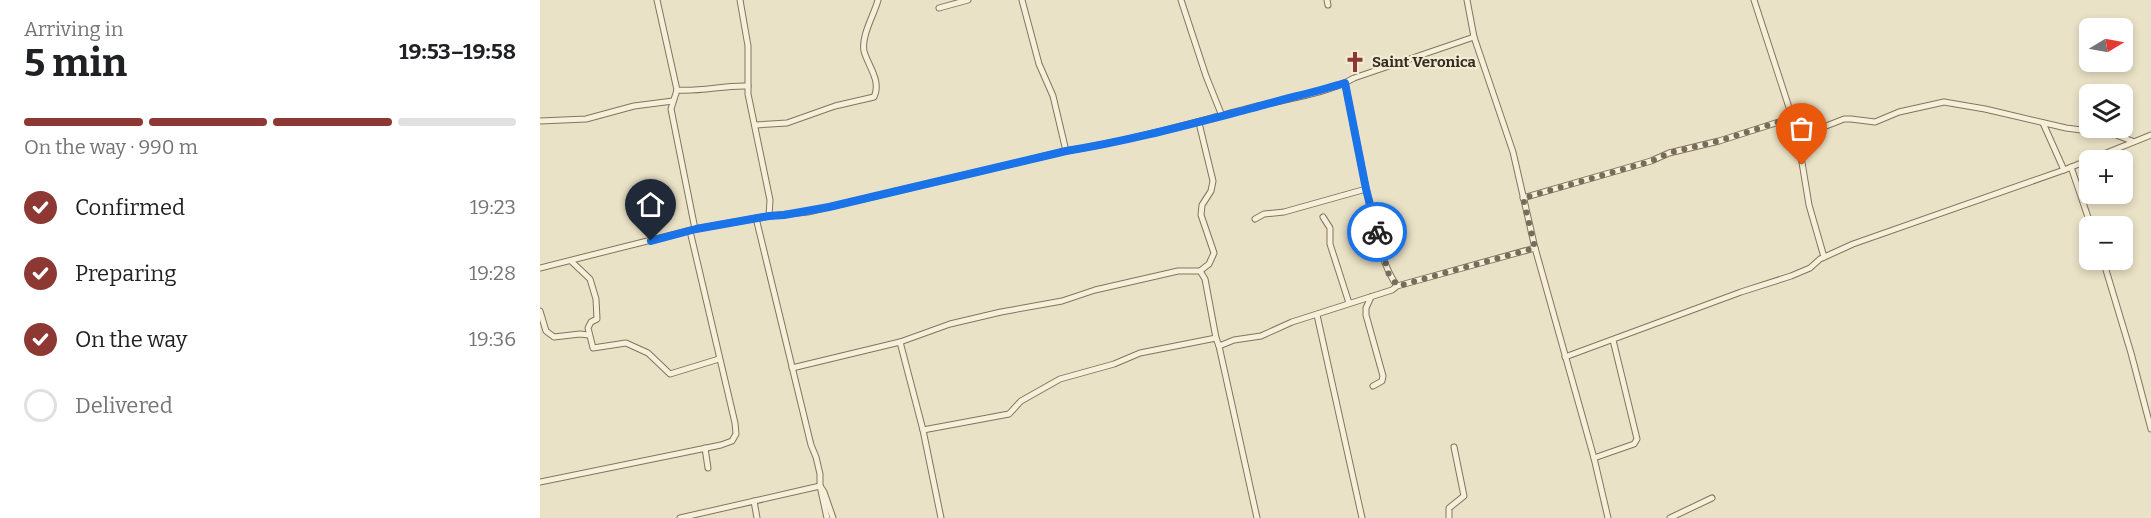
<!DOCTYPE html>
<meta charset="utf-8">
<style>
:root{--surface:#fff;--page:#f2f2f2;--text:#202124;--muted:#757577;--line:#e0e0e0;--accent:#8d3833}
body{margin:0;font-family:Bitter,serif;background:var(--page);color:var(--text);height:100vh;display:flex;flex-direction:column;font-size:22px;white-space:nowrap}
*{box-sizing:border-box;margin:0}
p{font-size:20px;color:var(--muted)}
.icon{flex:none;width:33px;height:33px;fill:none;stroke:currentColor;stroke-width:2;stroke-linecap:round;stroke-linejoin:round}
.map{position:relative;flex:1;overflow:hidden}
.side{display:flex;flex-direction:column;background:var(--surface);width:540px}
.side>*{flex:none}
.needle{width:39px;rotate:80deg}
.tools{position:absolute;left:1539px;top:18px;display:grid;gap:12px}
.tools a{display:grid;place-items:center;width:54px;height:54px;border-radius:9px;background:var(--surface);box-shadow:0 3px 9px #0003;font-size:30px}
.pin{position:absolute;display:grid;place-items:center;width:51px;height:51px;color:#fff;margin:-62px -26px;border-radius:50% 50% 50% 0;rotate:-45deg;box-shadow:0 0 6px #0007}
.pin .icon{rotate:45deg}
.courier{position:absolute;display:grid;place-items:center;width:60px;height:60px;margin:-30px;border:4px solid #1a73e8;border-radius:50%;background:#fff;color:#222;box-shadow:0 2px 8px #0007}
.head em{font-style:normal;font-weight:700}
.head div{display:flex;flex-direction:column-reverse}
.head{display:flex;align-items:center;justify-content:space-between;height:102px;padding:0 24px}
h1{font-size:39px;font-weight:700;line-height:45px}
.bar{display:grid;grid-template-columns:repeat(4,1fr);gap:9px 6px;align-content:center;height:72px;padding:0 24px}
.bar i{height:8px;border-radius:4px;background:var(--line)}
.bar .on{background:var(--accent)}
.bar p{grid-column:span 4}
ol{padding:0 24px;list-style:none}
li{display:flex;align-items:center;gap:18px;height:66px}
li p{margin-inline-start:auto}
li .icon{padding:6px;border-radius:50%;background:var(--accent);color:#fff;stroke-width:4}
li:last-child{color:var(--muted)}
li i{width:33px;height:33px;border:3px solid var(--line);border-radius:50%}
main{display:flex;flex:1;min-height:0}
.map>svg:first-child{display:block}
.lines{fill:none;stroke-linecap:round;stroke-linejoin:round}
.street-casing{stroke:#84745e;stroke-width:7}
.street{stroke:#f6efd9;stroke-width:5}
.done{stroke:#756c5a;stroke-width:6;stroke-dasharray:0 10.8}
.route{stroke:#1a73e8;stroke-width:8}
.labels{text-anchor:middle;stroke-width:4.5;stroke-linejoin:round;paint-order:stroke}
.poi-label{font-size:15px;font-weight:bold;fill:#362c20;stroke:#f2ecd5;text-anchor:start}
</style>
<main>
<section class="side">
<div class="head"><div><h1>5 min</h1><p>Arriving in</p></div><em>19:53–19:58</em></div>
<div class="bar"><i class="on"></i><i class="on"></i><i class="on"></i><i></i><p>On the way · 990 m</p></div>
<ol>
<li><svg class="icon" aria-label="check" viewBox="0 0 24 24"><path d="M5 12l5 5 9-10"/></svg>Confirmed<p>19:23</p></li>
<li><svg class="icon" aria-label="check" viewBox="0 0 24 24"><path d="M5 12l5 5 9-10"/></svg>Preparing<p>19:28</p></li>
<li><svg class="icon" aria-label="check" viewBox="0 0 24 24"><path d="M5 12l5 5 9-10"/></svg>On the way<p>19:36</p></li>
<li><i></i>Delivered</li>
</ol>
</section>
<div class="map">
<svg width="1611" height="518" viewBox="0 0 1611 518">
<rect width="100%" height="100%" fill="#eae2c6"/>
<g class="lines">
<defs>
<g id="street">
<path d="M117,0L137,90C161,92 184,85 208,86"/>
<polyline points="200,0 208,46 208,94 230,200 229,216"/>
<polyline points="482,0 499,64 513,96 526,151"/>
<polyline points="641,0 666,76 682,116"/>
<polyline points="787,0 788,5"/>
<polyline points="927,0 934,37 973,152 995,248 1054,458 1068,518"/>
<polyline points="1214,0 1257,132 1269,205 1284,257"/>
<polyline points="399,8 428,0"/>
<polyline points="137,90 131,109 155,229"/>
<polyline points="0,121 46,119 94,106 133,101"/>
<polyline points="659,123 673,181 671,191 662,205 661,215 674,253 669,264 660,271"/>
<polyline points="1503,123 1524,170"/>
<path d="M216,125L247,123L295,106L334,97C342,81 327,64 324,51C321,36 334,15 338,0"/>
<polyline points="1531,167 1551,226"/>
<path d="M826,189C835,221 838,259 857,286"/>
<polyline points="983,198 1111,161 1129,153 1179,141 1245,120 1257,132 1281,128 1304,119 1311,119 1335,122 1359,112 1404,102 1445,109 1526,128 1549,131 1563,130 1592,141"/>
<polyline points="783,217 790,228 790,244 809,303"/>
<polyline points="216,218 271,445 276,457 280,474 280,486 287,518"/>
<polyline points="715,219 724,214 744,212 826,189 805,83"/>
<polyline points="1563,260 1591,353 1611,429"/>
<polyline points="31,261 50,279 56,299 57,319 51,322 48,328 53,348 86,343 108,353 130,374 179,359"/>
<path d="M0,268L155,229L229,216L268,212L526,151C591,141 654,122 718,106C750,98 786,94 814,78L934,37"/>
<polyline points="831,297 826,308 826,315 843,376 842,381 833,386"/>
<polyline points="0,311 6,331 14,337 40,334 49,335"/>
<polyline points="777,315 822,518"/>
<polyline points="360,342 383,430 401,518"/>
<polyline points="679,346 717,518"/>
<polyline points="1025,357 1201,292 1251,276 1270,268 1280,259 1313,244 1524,170 1611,135"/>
<polyline points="252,368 360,342 410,324 461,312 522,301 555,290 638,271 660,271 665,279 676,338"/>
<polyline points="383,430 469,414 481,401 520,379 574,364 600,353 676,338 679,346 694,340 721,336 752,322 852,290 857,286 995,248"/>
<polyline points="165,448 168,468"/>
<polyline points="1054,458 1094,444 1097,439 1073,340"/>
<polyline points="0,482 181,445 192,441 196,434 195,423 150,231"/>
<polyline points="214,501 217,518"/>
<polyline points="140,518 280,486 284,492 293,518"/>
<polyline points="909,518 909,508 924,496 914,447"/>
<polyline points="1130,518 1172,498"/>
</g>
</defs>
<use href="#street" class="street-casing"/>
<use href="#street" class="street"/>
</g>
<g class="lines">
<polyline class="done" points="837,232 849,275 858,286 995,248 983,198 1112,161 1129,153 1179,141 1245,120 1257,132 1262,165"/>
<path class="route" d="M111,241L156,229L229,216L244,215L289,207L526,151C589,141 651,124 713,108C744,99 775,92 805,83L826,189L837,232"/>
</g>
<defs>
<symbol id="church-bare" viewBox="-9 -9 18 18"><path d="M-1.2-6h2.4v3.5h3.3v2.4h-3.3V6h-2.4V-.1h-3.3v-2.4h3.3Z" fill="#8d3833" stroke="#f2ecd5" stroke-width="2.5" paint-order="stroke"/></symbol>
</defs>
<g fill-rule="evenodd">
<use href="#church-bare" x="800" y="47" width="30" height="30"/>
</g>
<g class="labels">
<g class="poi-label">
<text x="832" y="67">Saint Veronica</text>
</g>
</g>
</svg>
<div class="tools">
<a><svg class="needle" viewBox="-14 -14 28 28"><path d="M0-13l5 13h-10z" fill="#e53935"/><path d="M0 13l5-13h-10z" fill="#757577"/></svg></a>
<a><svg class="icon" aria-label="layers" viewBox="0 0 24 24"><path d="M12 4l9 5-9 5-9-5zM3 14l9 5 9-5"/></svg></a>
<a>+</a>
<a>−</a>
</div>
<div class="pin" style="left:1262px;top:165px;background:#ea580c"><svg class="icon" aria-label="bag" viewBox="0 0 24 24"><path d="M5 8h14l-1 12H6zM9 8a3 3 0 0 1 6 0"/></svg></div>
<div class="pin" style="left:111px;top:241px;background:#1f2937"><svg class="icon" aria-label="home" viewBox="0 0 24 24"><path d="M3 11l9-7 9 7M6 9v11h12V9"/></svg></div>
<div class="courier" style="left:837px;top:232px"><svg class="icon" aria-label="bike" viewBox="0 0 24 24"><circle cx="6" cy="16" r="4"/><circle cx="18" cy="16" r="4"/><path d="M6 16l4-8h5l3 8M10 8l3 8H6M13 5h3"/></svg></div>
</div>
</main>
